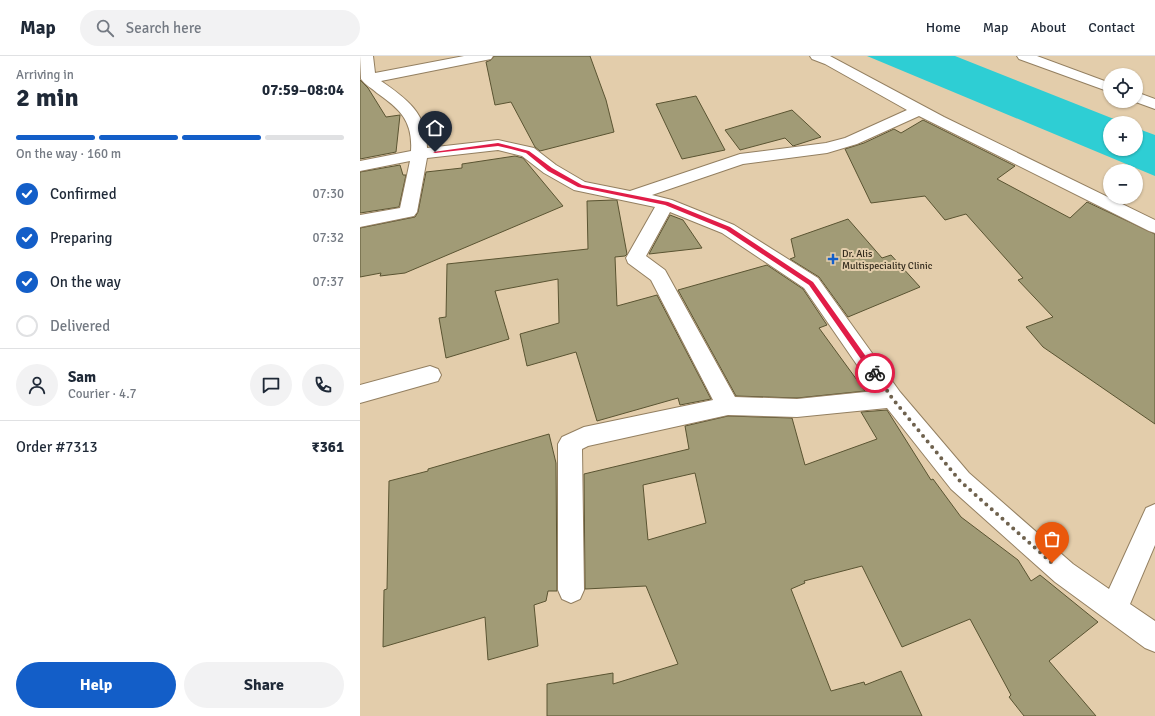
<!DOCTYPE html>
<meta charset="utf-8">
<style>
:root{--surface:#fff;--page:#f2f2f3;--text:#1f2937;--muted:#747a83;--line:#e0e1e3;--accent:#135ec8}
body{margin:0;font-family:Signika,sans-serif;background:var(--page);color:var(--text);height:100vh;display:flex;flex-direction:column;font-size:15px;white-space:nowrap}
*{box-sizing:border-box;margin:0}
p{font-size:13px;color:var(--muted)}
.icon{flex:none;width:22px;height:22px;fill:none;stroke:currentColor;stroke-width:2;stroke-linecap:round;stroke-linejoin:round}
.map{position:relative;flex:1;overflow:hidden}
.drawer{display:flex;flex-direction:column;background:var(--surface);width:360px}
.drawer>*{flex:none}
.fabs{position:absolute;left:743px;top:12px;display:grid;gap:8px}
.fabs a{display:grid;place-items:center;width:40px;height:40px;border-radius:50%;background:var(--surface);box-shadow:0 1px 3px #0004;font-size:20px}
.pin{position:absolute;display:grid;place-items:center;width:34px;height:34px;color:#fff;margin:-41px -17px;border-radius:50% 50% 50% 0;rotate:-45deg;box-shadow:0 0 4px #0007}
.pin .icon{rotate:45deg}
.courier{position:absolute;display:grid;place-items:center;width:40px;height:40px;margin:-20px;border:3px solid #e11d48;border-radius:50%;background:#fff;color:#222;box-shadow:0 1px 5px #0007}
.overview em{font-style:normal;font-weight:700}
.overview div{display:flex;flex-direction:column-reverse}
.overview{display:flex;align-items:center;justify-content:space-between;height:68px;padding:0 16px}
h1{font-size:26px;font-weight:700;line-height:30px}
.bar{display:grid;grid-template-columns:repeat(4,1fr);gap:6px 4px;align-content:center;height:48px;padding:0 16px}
.bar i{height:5px;border-radius:3px;background:var(--line)}
.bar .current{background:var(--accent)}
.bar p{grid-column:span 4}
.line{display:flex;align-items:center;gap:10px;padding:0 16px;border-top:1px solid var(--line)}
.line div{flex:1}
.round{display:grid;place-items:center;flex:none;width:42px;height:42px;border-radius:21px;background:var(--page)}
ol{padding:0 16px;list-style:none}
li{display:flex;align-items:center;gap:12px;height:44px}
li p{margin-inline-start:auto}
li .icon{padding:4px;border-radius:50%;background:var(--accent);color:#fff;stroke-width:4}
li:last-child{color:var(--muted)}
li i{width:22px;height:22px;border:2px solid var(--line);border-radius:50%}
.cta{display:flex;gap:8px;margin-top:auto;padding:8px 16px}
.cta a{flex:1;height:46px;border-radius:24px;background:var(--accent);color:#fff;font-size:16px;font-weight:700;line-height:46px;text-align:center}
.cta a+a{background:var(--page);color:var(--text)}
header{display:flex;align-items:center;gap:24px;box-sizing:border-box;height:56px;padding:0 20px;background:var(--surface);border-bottom:1px solid var(--line)}
header strong{font-size:19px}
nav{display:flex;gap:22px;margin-inline-start:auto;font-size:14px}
.search{width:280px;height:36px;background:var(--page);display:flex;align-items:center;gap:10px;box-sizing:border-box;padding:0 14px;border-radius:22px;color:var(--muted);font-size:15px}
main{display:flex;flex:1;min-height:0}
.map>svg:first-child{display:block}
.water{fill:#2eced4}
.building{fill:#a19b76;stroke:#5a5432;fill-rule:evenodd}
.lines{fill:none;stroke-linecap:round;stroke-linejoin:round}
.minor-casing{stroke:#937f60;stroke-width:2}
.minor{fill:#fff;fill-rule:evenodd}
.route{fill:#e11d48}
.done{stroke:#6f624e;stroke-width:4;stroke-dasharray:0 7.2}
.poi-dot{fill:#135ec8;stroke:#e3cdab;stroke-width:1.5}
.labels{text-anchor:middle;stroke-width:4;stroke-linejoin:round;paint-order:stroke}
.poi-label{font-size:10px;fill:#31291c;stroke:#e3cdab;text-anchor:start}
</style>
<header>
<strong>Map</strong>
<div class="search"><svg class="icon" aria-label="search" viewBox="0 0 24 24"><circle cx="10" cy="10" r="6"/><path d="M15 15l6 6"/></svg>Search here</div>
<nav><a>Home</a><a>Map</a><a>About</a><a>Contact</a></nav>
</header>
<main>
<section class="drawer">
<div class="overview"><div><h1>2 min</h1><p>Arriving in</p></div><em>07:59–08:04</em></div>
<div class="bar"><i class="current"></i><i class="current"></i><i class="current"></i><i></i><p>On the way · 160 m</p></div>
<ol>
<li><svg class="icon" aria-label="check" viewBox="0 0 24 24"><path d="M5 12l5 5 9-10"/></svg>Confirmed<p>07:30</p></li>
<li><svg class="icon" aria-label="check" viewBox="0 0 24 24"><path d="M5 12l5 5 9-10"/></svg>Preparing<p>07:32</p></li>
<li><svg class="icon" aria-label="check" viewBox="0 0 24 24"><path d="M5 12l5 5 9-10"/></svg>On the way<p>07:37</p></li>
<li><i></i>Delivered</li>
</ol>
<div class="line" style="height:72px"><a class="round"><svg class="icon" aria-label="person" viewBox="0 0 24 24"><circle cx="12" cy="8" r="4"/><path d="M4 21q1-7 8-7t8 7"/></svg></a><div><b>Sam</b><p>Courier · 4.7</p></div><a class="round"><svg class="icon" aria-label="chat" viewBox="0 0 24 24"><path d="M4 5h16v11H9l-5 4z"/></svg></a><a class="round"><svg class="icon" aria-label="phone" viewBox="0 0 24 24"><path d="M5 4h4l2 5-3 2q2 4 5 5l2-3 5 2v4C11 20 4 13 5 4z"/></svg></a></div>
<div class="line" style="height:52px"><div>Order #7313</div><b>₹361</b></div>
<div class="cta"><a>Help</a><a>Share</a></div>
</section>
<div class="map">
<svg width="795" height="660" viewBox="0 0 795 660">
<rect width="100%" height="100%" fill="#e3cdab"/>
<polygon class="water" points="507,0 595,0 764,67 750,67 750,93 776,93 776,72 795,79 795,120"/>
<g class="building">
<polygon points="134,0 230,0 246,44 254,76 180,95 175,91 151,46 135,49 126,6 131,4"/>
<polygon points="0,24 8,32 26,61 40,59 36,96 0,103"/>
<polygon points="336,40 365,94 322,103 296,48"/>
<polygon points="432,54 461,81 433,90 425,82 380,94 365,74"/>
<polygon points="563,64 655,110 637,123 710,162 727,146 795,178 795,368 683,291 666,271 693,261 658,224 663,222 606,158 585,164 565,140 511,147 485,93 504,87 534,73 541,77"/>
<polygon points="155,100 163,102 203,150 45,217 20,220 21,217 0,221 0,172 55,161 58,156 66,116 102,112 102,108"/>
<polygon points="40,109 43,119 46,119 39,151 0,157 0,116"/>
<polygon points="254,144 257,144 267,198 265,200 255,201 257,250 297,239 351,343 320,349 318,342 237,365 216,296 167,310 160,278 199,267 198,223 135,235 149,283 86,302 79,262 86,261 87,208 228,193 227,145"/>
<polygon points="310,159 323,164 342,192 289,198"/>
<polygon points="488,163 522,202 531,199 560,231 488,261 459,221 430,203 435,201 431,183"/>
<polygon points="407,209 443,233 467,269 459,272 505,335 437,342 376,340 318,234"/>
<path d="M527,354L571,424L573,423L601,461L658,504L671,525L680,519L738,566L689,605L736,660H664L649,641L651,639L610,563L542,591L502,510L444,525L445,527L431,533L471,635L504,626L505,629L541,615L562,660H187V628L253,617V628L318,608L286,530L225,533L224,418L329,393L325,370L368,360L432,362L445,409L517,383L501,356ZM335,417L346,467L288,484L283,429Z"/>
<polygon points="189,378 196,407 197,535 188,535 186,545 174,549 178,590 128,604 125,561 23,591 24,534 27,533 29,425 68,415 68,413"/>
</g>
<g class="lines">
<defs>
<g id="minor">
<path d="M0,0H13L15,17L104,0H133L131,3L21,25C47,43 67,57 67,92L138,84L174,92L196,109L225,126L270,135L380,98L466,87L485,82L547,54L465,8L452,3L450,0H470L584,61L795,164V177L789,175L559,60L497,88L467,97L383,108L292,139L312,144L374,169L458,222L540,336L609,417L713,508L749,533L786,452L795,448V489L770,548L795,565V596L785,592L695,526L591,433L527,352L437,361L368,359L228,390L222,393L224,534L220,543L211,547L202,543L198,534V388L202,381L224,371L353,344L291,224L268,207L266,202L295,151L214,134L184,117L162,100L138,94L67,102L57,156L54,160L0,171V159L40,152L50,105L0,115V105L51,95C53,65 40,53 17,37C12,32 5,29 1,23ZM310,156L362,177L444,232L515,335L437,343L375,341L305,214L286,200Z"/>
<polygon points="657,0 677,0 750,27 750,36 659,3"/>
<polygon points="776,36 795,43 795,53 773,45 776,45"/>
<polygon points="70,310 78,313 81,319 78,325 0,347 0,329"/>
</g>
</defs>
<use href="#minor" class="minor-casing"/>
<use href="#minor" class="minor"/>
</g>
<polygon class="route" points="138,87 169,95 192,112 222,129 308,146 370,171 453,226 517,316 517,319 512,319 449,229 366,174 305,149 218,131 188,115 166,97 151,93 138,90 75,97 73,96"/>
<g class="lines">
<polyline class="done" points="515,317 532,342 600,425 692,507"/>
</g>
<path class="poi-dot" d="M471 197h4v4h4v4h-4v4h-4v-4h-4v-4h4z"/>
<g class="labels">
<g class="poi-label">
<text x="482" y="201">Dr. Alis<tspan x="482" dy="12">Multispeciality Clinic</tspan></text>
</g>
</g>
</svg>
<div class="fabs">
<a><svg class="icon" aria-label="locate" viewBox="0 0 24 24"><circle cx="12" cy="12" r="6"/><path d="M12 2v4M12 18v4M2 12h4M18 12h4"/></svg></a>
<a>+</a>
<a>−</a>
</div>
<div class="pin" style="left:692px;top:507px;background:#ea580c"><svg class="icon" aria-label="bag" viewBox="0 0 24 24"><path d="M5 8h14l-1 12H6zM9 8a3 3 0 0 1 6 0"/></svg></div>
<div class="pin" style="left:75px;top:96px;background:#1f2937"><svg class="icon" aria-label="home" viewBox="0 0 24 24"><path d="M3 11l9-7 9 7M6 9v11h12V9"/></svg></div>
<div class="courier" style="left:515px;top:317px"><svg class="icon" aria-label="bike" viewBox="0 0 24 24"><circle cx="6" cy="16" r="4"/><circle cx="18" cy="16" r="4"/><path d="M6 16l4-8h5l3 8M10 8l3 8H6M13 5h3"/></svg></div>
</div>
</main>
